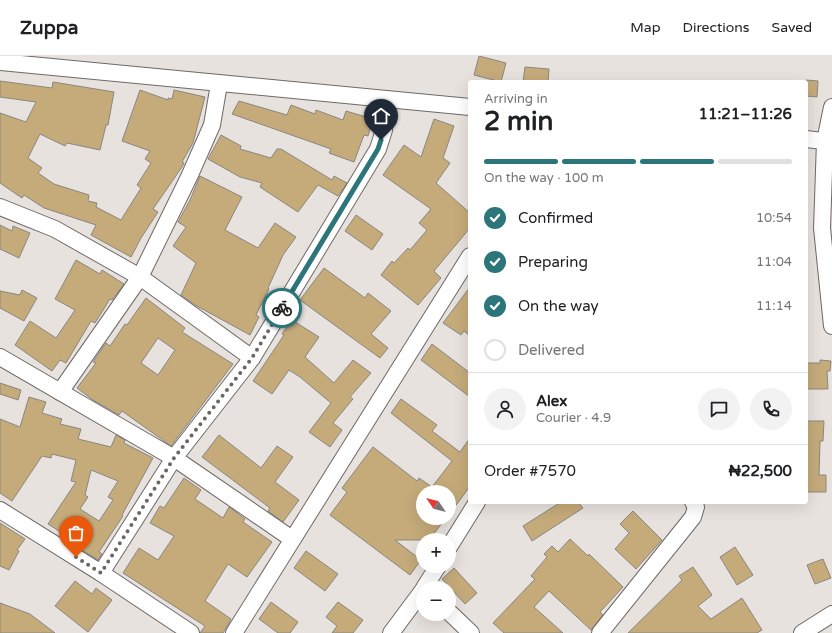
<!DOCTYPE html>
<meta charset="utf-8">
<style>
:root{--surface:#fff;--page:#f2f2f2;--text:#202124;--muted:#757577;--line:#e0e0e0;--accent:#2c757a}
body{margin:0;font-family:"Varela Round",sans-serif;background:var(--page);color:var(--text);height:100vh;display:flex;flex-direction:column;font-size:15px;white-space:nowrap}
*{box-sizing:border-box;margin:0}
p{font-size:13px;color:var(--muted)}
.icon{flex:none;width:22px;height:22px;fill:none;stroke:currentColor;stroke-width:2;stroke-linecap:round;stroke-linejoin:round}
.map{position:relative;flex:1;overflow:hidden}
.panel{position:absolute;left:468px;top:24px;width:340px;height:424px;display:flex;flex-direction:column;background:var(--surface);border-radius:4px;box-shadow:0 4px 16px #0002}
.panel>*{flex:none}
.needle{width:26px;rotate:305deg}
.fabs{position:absolute;left:416px;top:429px;display:grid;gap:8px}
.fabs a{display:grid;place-items:center;width:40px;height:40px;border-radius:50%;background:var(--surface);box-shadow:0 4px 16px #0002;font-size:20px}
.pin{position:absolute;display:grid;place-items:center;width:34px;height:34px;color:#fff;margin:-41px -17px;border-radius:50% 50% 50% 0;rotate:-45deg;box-shadow:0 0 4px #0007}
.pin .icon{rotate:45deg}
.courier{position:absolute;display:grid;place-items:center;width:40px;height:40px;margin:-20px;border:3px solid #2c757a;border-radius:50%;background:#fff;color:#222;box-shadow:0 1px 5px #0007}
.summary em{font-style:normal;font-weight:800}
.summary div{display:flex;flex-direction:column-reverse}
.summary{display:flex;align-items:center;justify-content:space-between;height:68px;padding:0 16px}
h1{font-size:26px;font-weight:800;line-height:30px}
.bar{display:grid;grid-template-columns:repeat(4,1fr);gap:6px 4px;align-content:center;height:48px;padding:0 16px}
.bar i{height:5px;border-radius:3px;background:var(--line)}
.bar .selected{background:var(--accent)}
.bar p{grid-column:span 4}
.line{display:flex;align-items:center;gap:10px;padding:0 16px;border-top:1px solid var(--line)}
.line div{flex:1}
.round{display:grid;place-items:center;flex:none;width:42px;height:42px;border-radius:21px;background:var(--page)}
ol{padding:0 16px;list-style:none}
li{display:flex;align-items:center;gap:12px;height:44px}
li p{margin-inline-start:auto}
li .icon{padding:4px;border-radius:50%;background:var(--accent);color:#fff;stroke-width:4}
li:last-child{color:var(--muted)}
li i{width:22px;height:22px;border:2px solid var(--line);border-radius:50%}
header{display:flex;align-items:center;gap:24px;box-sizing:border-box;height:56px;padding:0 20px;background:var(--surface);border-bottom:1px solid var(--line)}
header strong{font-size:19px}
nav{display:flex;gap:22px;margin-inline-start:auto;font-size:14px}
.map>svg:first-child{display:block}
.building{fill:#c5ab7a;stroke:#898681;fill-rule:evenodd}
.lines{fill:none;stroke-linecap:round;stroke-linejoin:round}
.minor-casing{stroke:#6e6966;stroke-width:18}
.minor{stroke:#fff;stroke-width:16}
.done{stroke:#6b6765;stroke-width:4;stroke-dasharray:0 7.2}
.route{stroke:#2c757a;stroke-width:5}
</style>
<header>
<strong>Zuppa</strong>
<nav><a>Map</a><a>Directions</a><a>Saved</a></nav>
</header>
<div class="map">
<svg width="832" height="577" viewBox="0 0 832 577">
<rect width="100%" height="100%" fill="#e8e2de"/>
<g class="building">
<polygon points="479,0 506,7 501,26 474,19"/>
<polygon points="525,11 549,13 548,26 523,26"/>
<polygon points="806,24 818,25 817,41 806,40"/>
<polygon points="0,25 52,32 53,26 114,36 108,69 106,69 100,94 67,87 65,90 40,78 28,102 42,112 38,117 54,128 89,139 88,145 97,147 96,151 121,164 141,132 137,129 151,107 145,103 150,95 122,85 140,34 168,44 168,42 172,43 174,34 205,41 193,87 182,106 184,107 182,111 153,153 158,156 141,182 131,201 91,179 96,169 44,152 24,139 22,142 0,127 0,57 26,66 36,46 0,41"/>
<polygon points="239,45 287,59 291,49 315,58 316,54 343,64 346,55 373,63 368,80 364,79 354,106 329,97 331,93 232,58"/>
<polygon points="434,63 454,70 443,102 450,107 436,127 470,157 470,172 434,215 441,222 418,249 381,219 392,205 394,207 408,192 410,194 427,174 419,167 431,153 383,119 404,89 421,101"/>
<polygon points="221,79 241,90 240,93 271,102 277,93 281,93 332,124 334,120 347,127 338,140 318,129 298,156 260,131 262,127 240,121 208,103"/>
<polygon points="200,120 242,141 225,174 258,192 275,167 296,181 283,199 268,232 269,233 256,259 259,261 250,279 195,249 181,239 196,207 173,190 186,171 178,166 190,144"/>
<polygon points="356,159 383,178 372,194 345,175"/>
<polygon points="0,169 12,175 13,170 30,177 19,202 0,193"/>
<polygon points="76,204 100,218 102,214 124,228 112,244 110,243 95,267 91,265 66,307 60,304 52,315 15,289 30,265 56,282 75,254 55,243"/>
<polygon points="324,212 365,242 368,237 391,255 371,278 388,292 380,302 300,244"/>
<polygon points="470,231 470,280 464,275 461,279 443,267"/>
<polygon points="22,234 37,242 24,265 0,252 0,235 20,239"/>
<path d="M146,242L185,272L182,276L233,308L171,390L122,355L119,359L93,344L77,332L96,307L93,306L106,287L110,290L125,268L127,269ZM158,282L175,294L158,319L141,307Z"/>
<polygon points="292,264 319,281 305,301 334,327 353,304 371,317 350,341 353,343 333,367 342,374 330,391 309,376 331,347 300,321 289,314 272,338 253,325 284,279 282,278"/>
<polygon points="432,288 470,317 470,341 421,304"/>
<polygon points="820,304 831,305 830,315 827,315 828,333 806,333 806,307 820,307"/>
<polygon points="0,327 21,334 18,344 0,338"/>
<path d="M29,341L46,346L42,357L62,363L60,368L81,373L78,383L111,391L116,379L125,384L124,387L153,402L122,459L123,460L99,496L102,498L98,504L79,492L81,489L48,468L76,426L71,425L76,404L52,398L51,402L42,400L12,445L0,437V363L20,371ZM91,414L118,425L108,441L113,444L99,465L80,453L88,441L85,439Z"/>
<polygon points="401,343 437,369 432,375 460,396 470,382 470,430 460,444 449,458 449,436 423,436 423,462 446,462 429,484 395,484 421,504 410,519 330,459 347,436 342,432 373,391 417,425 419,422 432,431 452,405 391,357"/>
<polygon points="806,365 824,365 823,385 820,385 819,419 826,419 826,436 806,436"/>
<polygon points="219,379 261,412 277,390 293,401 275,426 299,444 283,466 268,455 270,452 202,401"/>
<polygon points="184,422 201,434 195,443 223,462 229,451 245,463 243,466 272,486 247,521 228,508 205,545 231,563 223,577 200,577 205,570 123,517 139,492 158,504 174,480 150,467 160,450 164,452"/>
<polygon points="561,446 578,446 583,452 532,485 523,470"/>
<polygon points="633,455 662,484 636,513 615,493 629,477 620,468"/>
<polygon points="0,467 25,483 17,494 19,495 9,514 0,510"/>
<polygon points="570,483 588,500 589,498 623,531 600,556 603,559 591,574 549,535 534,551 563,577 504,577 493,567 535,523 531,520 547,501 544,498 552,490 558,496"/>
<polygon points="735,491 753,519 737,529 720,501"/>
<polygon points="306,495 338,518 325,535 294,512"/>
<polygon points="823,503 831,522 815,528 807,509"/>
<polygon points="693,511 712,539 698,550 711,563 742,542 762,574 757,577 628,577 682,524 679,520"/>
<polygon points="454,512 477,537 465,548 442,523"/>
<polygon points="75,525 92,538 96,532 112,544 88,576 55,550"/>
<polygon points="271,546 298,566 290,577 278,577 259,563"/>
<polygon points="338,546 363,564 353,577 332,577 337,570 326,561"/>
<polygon points="0,547 30,558 55,577 0,577"/>
</g>
<g class="lines">
<defs>
<g id="minor">
<polyline points="0,6 470,51"/>
<polyline points="832,51 825,85 822,172 832,270"/>
<polyline points="806,83 832,86"/>
<polyline points="0,151 55,173 140,221 252,302"/>
<polyline points="0,301 174,402 292,483"/>
<polyline points="60,336 140,221 189,121 212,69 219,28"/>
<polyline points="0,454 101,517 191,577"/>
<polyline points="449,491 477,446"/>
<polyline points="101,517 174,402 252,302 378,93 384,74 386,43"/>
<polyline points="424,532 438,510"/>
<polyline points="449,556 471,577"/>
<polyline points="234,577 470,200"/>
<polyline points="391,577 423,534"/>
<polyline points="600,577 693,461 696,451 693,446"/>
<polyline points="802,577 832,558"/>
</g>
</defs>
<use href="#minor" class="minor-casing"/>
<use href="#minor" class="minor"/>
</g>
<g class="lines">
<polyline class="done" points="76,501 101,517 174,402 252,302 282,252"/>
<polyline class="route" points="282,252 378,93 381,84"/>
</g>
</svg>
<div class="fabs">
<a><svg class="needle" viewBox="-14 -14 28 28"><path d="M0-13l5 13h-10z" fill="#e53935"/><path d="M0 13l5-13h-10z" fill="#757577"/></svg></a>
<a>+</a>
<a>−</a>
</div>
<div class="pin" style="left:76px;top:501px;background:#ea580c"><svg class="icon" aria-label="bag" viewBox="0 0 24 24"><path d="M5 8h14l-1 12H6zM9 8a3 3 0 0 1 6 0"/></svg></div>
<div class="pin" style="left:381px;top:84px;background:#1f2937"><svg class="icon" aria-label="home" viewBox="0 0 24 24"><path d="M3 11l9-7 9 7M6 9v11h12V9"/></svg></div>
<div class="courier" style="left:282px;top:252px"><svg class="icon" aria-label="bike" viewBox="0 0 24 24"><circle cx="6" cy="16" r="4"/><circle cx="18" cy="16" r="4"/><path d="M6 16l4-8h5l3 8M10 8l3 8H6M13 5h3"/></svg></div>
<section class="panel">
<div class="summary"><div><h1>2 min</h1><p>Arriving in</p></div><em>11:21–11:26</em></div>
<div class="bar"><i class="selected"></i><i class="selected"></i><i class="selected"></i><i></i><p>On the way · 100 m</p></div>
<ol>
<li><svg class="icon" aria-label="check" viewBox="0 0 24 24"><path d="M5 12l5 5 9-10"/></svg>Confirmed<p>10:54</p></li>
<li><svg class="icon" aria-label="check" viewBox="0 0 24 24"><path d="M5 12l5 5 9-10"/></svg>Preparing<p>11:04</p></li>
<li><svg class="icon" aria-label="check" viewBox="0 0 24 24"><path d="M5 12l5 5 9-10"/></svg>On the way<p>11:14</p></li>
<li><i></i>Delivered</li>
</ol>
<div class="line" style="height:72px"><a class="round"><svg class="icon" aria-label="person" viewBox="0 0 24 24"><circle cx="12" cy="8" r="4"/><path d="M4 21q1-7 8-7t8 7"/></svg></a><div><b>Alex</b><p>Courier · 4.9</p></div><a class="round"><svg class="icon" aria-label="chat" viewBox="0 0 24 24"><path d="M4 5h16v11H9l-5 4z"/></svg></a><a class="round"><svg class="icon" aria-label="phone" viewBox="0 0 24 24"><path d="M5 4h4l2 5-3 2q2 4 5 5l2-3 5 2v4C11 20 4 13 5 4z"/></svg></a></div>
<div class="line" style="height:52px"><div>Order #7570</div><b>₦22,500</b></div>
</section>
</div>
